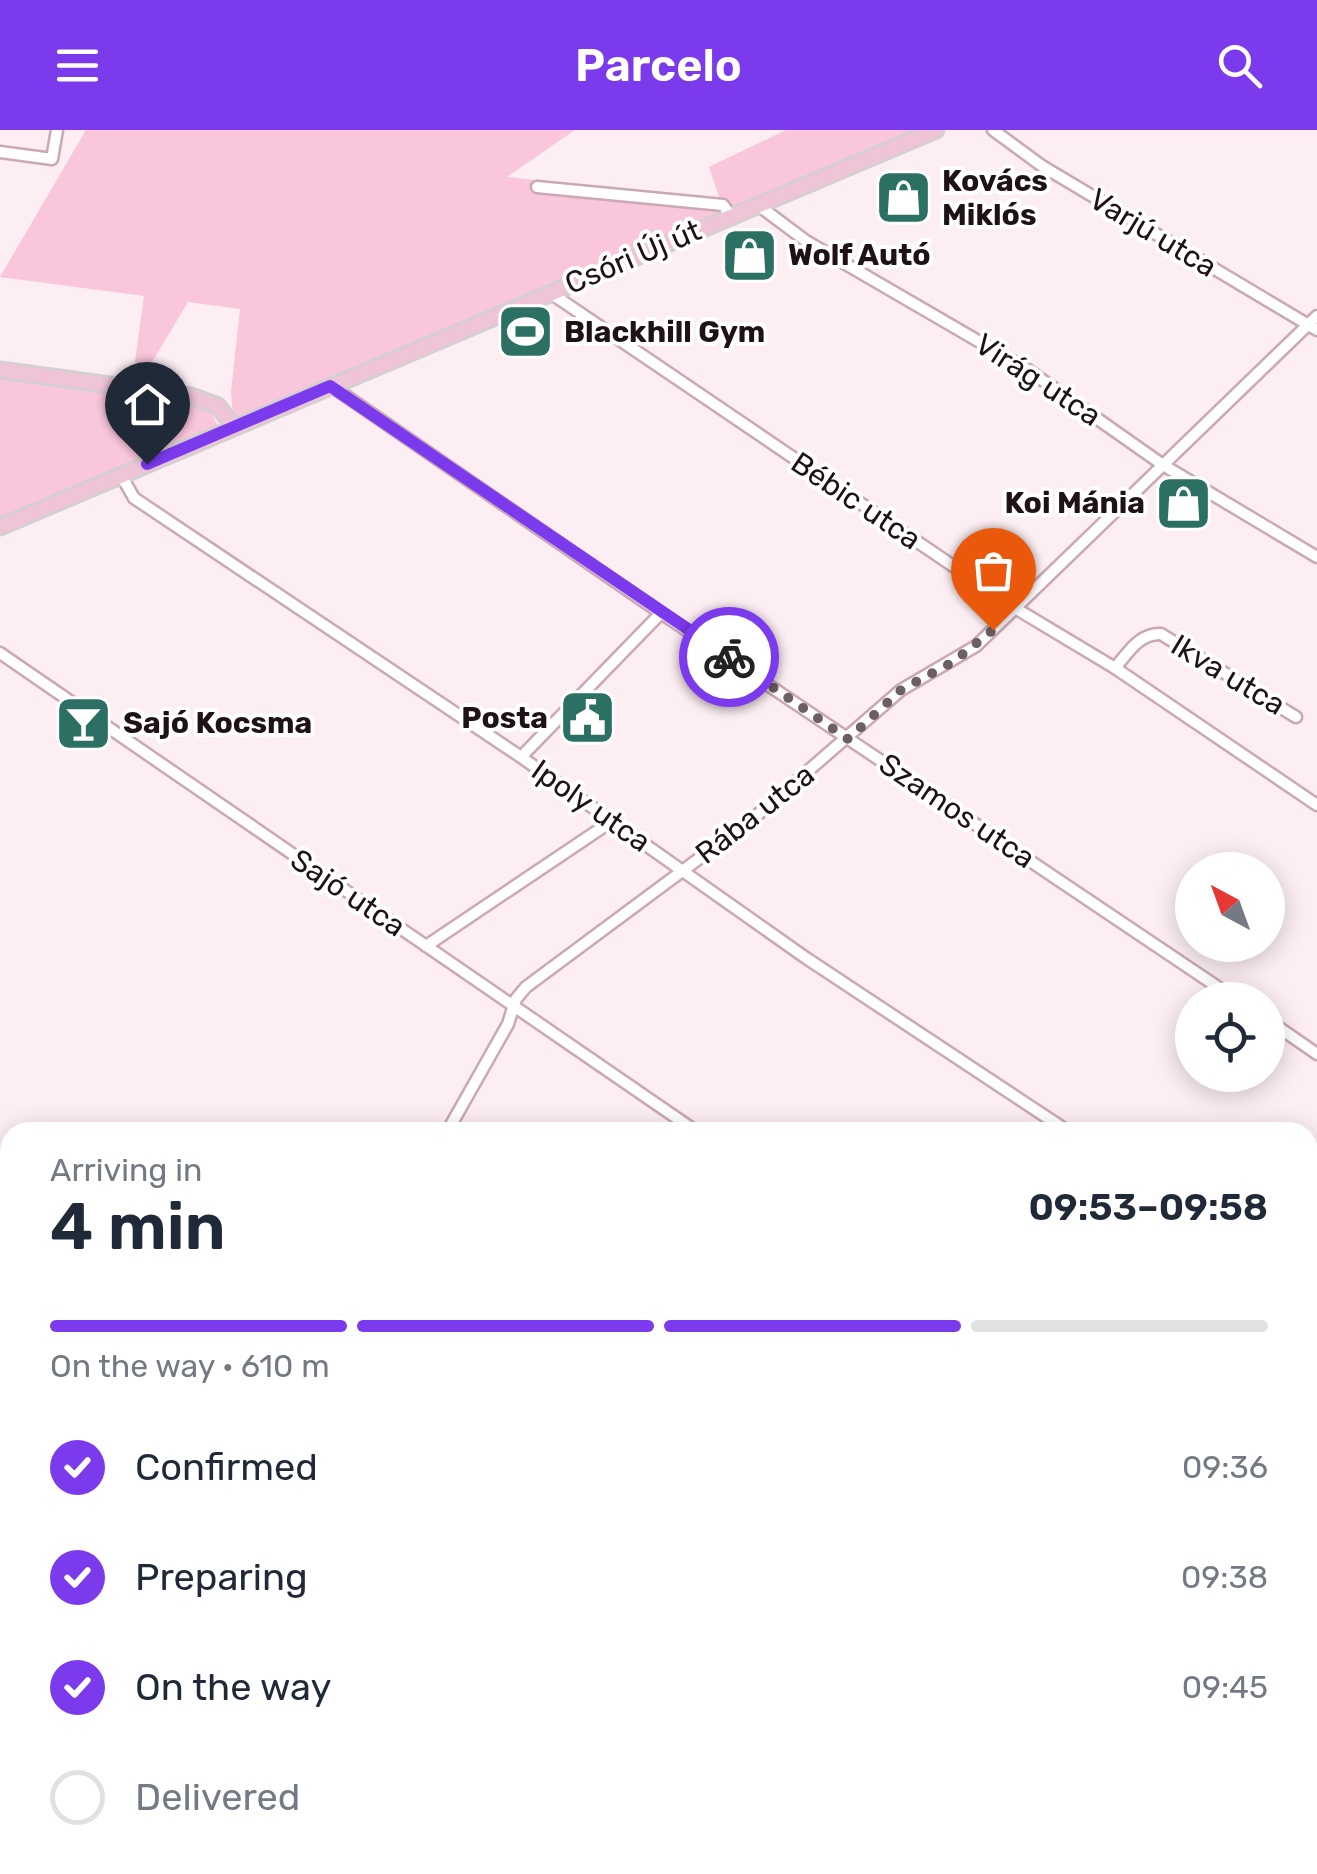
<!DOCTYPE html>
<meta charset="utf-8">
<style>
:root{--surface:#fff;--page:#f6f6f7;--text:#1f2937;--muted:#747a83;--line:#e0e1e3;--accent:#7c3aed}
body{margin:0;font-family:Rubik,sans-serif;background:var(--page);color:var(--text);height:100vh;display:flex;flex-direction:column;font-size:38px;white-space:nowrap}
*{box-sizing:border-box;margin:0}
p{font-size:32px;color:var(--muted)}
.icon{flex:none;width:55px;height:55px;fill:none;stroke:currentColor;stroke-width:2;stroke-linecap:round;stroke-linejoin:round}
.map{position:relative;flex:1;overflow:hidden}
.panel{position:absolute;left:0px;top:992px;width:1318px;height:752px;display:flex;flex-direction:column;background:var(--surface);border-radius:30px 30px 0 0;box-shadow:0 5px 25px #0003}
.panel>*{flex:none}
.needle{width:65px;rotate:319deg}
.tools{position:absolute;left:1175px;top:722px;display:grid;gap:20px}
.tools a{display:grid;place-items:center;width:110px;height:110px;border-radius:50%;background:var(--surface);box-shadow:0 5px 25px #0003;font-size:50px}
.pin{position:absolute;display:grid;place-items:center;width:85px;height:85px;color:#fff;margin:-102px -42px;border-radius:50% 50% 50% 0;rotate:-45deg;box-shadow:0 0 10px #0007}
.pin .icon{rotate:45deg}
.courier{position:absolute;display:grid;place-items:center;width:100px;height:100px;margin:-50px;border:8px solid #7c3aed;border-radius:50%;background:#fff;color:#222;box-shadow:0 2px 12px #0007}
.overview em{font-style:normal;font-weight:600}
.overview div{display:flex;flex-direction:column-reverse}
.overview{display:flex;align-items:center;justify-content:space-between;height:170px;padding:0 50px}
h1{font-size:65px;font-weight:600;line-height:75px}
.bar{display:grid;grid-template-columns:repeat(4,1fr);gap:15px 10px;align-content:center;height:120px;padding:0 50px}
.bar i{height:12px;border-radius:8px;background:var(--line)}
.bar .current{background:var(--accent)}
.bar p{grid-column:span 4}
ol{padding:0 50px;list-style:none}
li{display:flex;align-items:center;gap:30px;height:110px}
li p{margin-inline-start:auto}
li .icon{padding:10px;border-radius:50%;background:var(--accent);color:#fff;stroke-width:4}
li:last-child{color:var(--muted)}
li i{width:55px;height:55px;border:5px solid var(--line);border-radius:50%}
header{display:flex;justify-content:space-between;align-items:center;height:130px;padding:0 50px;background:var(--accent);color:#fff;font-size:45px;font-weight:600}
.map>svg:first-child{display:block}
.green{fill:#f9c6db}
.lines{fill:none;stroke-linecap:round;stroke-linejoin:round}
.stream{stroke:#b47c94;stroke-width:2.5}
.minor-casing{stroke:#caa8b5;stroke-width:15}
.major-casing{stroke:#d2d0d1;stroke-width:19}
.minor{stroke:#fff;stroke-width:10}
.major{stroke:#efc4d6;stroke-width:14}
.done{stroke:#6c5f64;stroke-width:10;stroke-dasharray:0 18}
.route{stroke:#7c3aed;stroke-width:12}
.labels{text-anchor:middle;stroke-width:8;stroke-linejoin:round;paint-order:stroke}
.poi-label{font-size:30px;font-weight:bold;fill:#1e1217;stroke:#fff;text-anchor:start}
.street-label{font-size:30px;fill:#1e1217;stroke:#fff}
</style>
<header><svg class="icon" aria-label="menu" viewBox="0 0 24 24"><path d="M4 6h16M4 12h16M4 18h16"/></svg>Parcelo<svg class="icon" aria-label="search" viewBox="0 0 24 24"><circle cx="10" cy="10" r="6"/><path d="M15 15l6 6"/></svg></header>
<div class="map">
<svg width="1317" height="1744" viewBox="0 0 1317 1744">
<rect width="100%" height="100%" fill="#fceef3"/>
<g class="green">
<polygon points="86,0 575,0 507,47 721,72 709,37 786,0 936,0 234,297 231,262 240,179 188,172 143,247 133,246 144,166 0,147"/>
<polygon points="0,240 191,266 209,277 221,303 0,397"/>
<polygon points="0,1098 10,1102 10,1526 0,1523"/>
<polygon points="1311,1547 1317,1551 1317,1744 1182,1744 1186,1735 1308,1735 1308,1553"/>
<polygon points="239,1735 938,1735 950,1744 224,1744"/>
</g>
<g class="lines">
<g class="stream">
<polyline points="0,1400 10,1403"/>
<polyline points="642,1735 653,1744"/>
</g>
<defs>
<g id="minor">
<polyline points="993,0 1042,36 1317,200"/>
<polyline points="0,22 52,29 57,0"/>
<polyline points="537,57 723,75 731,86"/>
<polyline points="758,75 806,111 1028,240 1163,335 1317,427"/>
<polyline points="549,162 1015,478 1115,538 1317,675"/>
<polyline points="330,255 661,483 1237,870"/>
<polyline points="121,345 134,368 521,627 806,828 1069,1002"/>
<polyline points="0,523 697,1002"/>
<path d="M1115,538C1128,523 1139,503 1161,504L1296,587"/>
<polyline points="521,627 661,483"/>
<polyline points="426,816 612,691"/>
<polyline points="1268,890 1317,924"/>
<polyline points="447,1002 508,894 516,869 526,857 755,687 901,560 976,516 1317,186"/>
<polyline points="0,1062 10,1066"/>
<polyline points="0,1143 10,1147"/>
<polyline points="1308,1165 1317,1172"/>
<polyline points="0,1220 10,1225"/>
<polyline points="0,1299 10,1304"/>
<polyline points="1308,1429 1317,1434"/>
<polyline points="0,1527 10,1529"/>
<polyline points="1308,1549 1317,1532"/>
<polyline points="285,1735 299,1744"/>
<polyline points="402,1735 414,1744"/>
<polyline points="501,1735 514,1744"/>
<polyline points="608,1735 621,1744"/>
<polyline points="698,1744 702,1735"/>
<polyline points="775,1744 779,1735"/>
</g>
<g id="major">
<polyline points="0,240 191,266 218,276 234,297"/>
<polyline points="0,397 936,0"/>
</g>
</defs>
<use href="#minor" class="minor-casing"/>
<use href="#major" class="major-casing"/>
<use href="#minor" class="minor"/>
<use href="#major" class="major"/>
</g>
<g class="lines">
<polyline class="done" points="729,527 848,609 901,560 953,532 993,500"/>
<polyline class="route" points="147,334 330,256 729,527"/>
</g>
<defs>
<symbol id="shop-square" viewBox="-11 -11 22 22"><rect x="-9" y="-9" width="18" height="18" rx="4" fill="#2b7063" stroke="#fff"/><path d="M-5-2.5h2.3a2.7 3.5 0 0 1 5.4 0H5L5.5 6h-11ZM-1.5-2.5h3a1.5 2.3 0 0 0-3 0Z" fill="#fff"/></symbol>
<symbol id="stadium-square" viewBox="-11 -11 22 22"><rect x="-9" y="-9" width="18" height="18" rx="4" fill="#2b7063" stroke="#fff"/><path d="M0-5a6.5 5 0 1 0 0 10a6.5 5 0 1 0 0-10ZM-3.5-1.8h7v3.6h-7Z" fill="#fff"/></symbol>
<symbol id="civic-square" viewBox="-11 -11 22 22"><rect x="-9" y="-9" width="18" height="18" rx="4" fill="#2b7063" stroke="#fff"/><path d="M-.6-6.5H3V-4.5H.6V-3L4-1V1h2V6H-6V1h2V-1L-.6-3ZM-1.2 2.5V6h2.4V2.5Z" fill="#fff"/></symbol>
<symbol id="bar-square" viewBox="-11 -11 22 22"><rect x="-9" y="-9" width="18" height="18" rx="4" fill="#2b7063" stroke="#fff"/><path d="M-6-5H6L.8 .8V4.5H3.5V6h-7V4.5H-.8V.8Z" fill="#fff"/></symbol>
</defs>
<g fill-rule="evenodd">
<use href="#shop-square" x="872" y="36" width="63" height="63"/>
<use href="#shop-square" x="718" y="94" width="63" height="63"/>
<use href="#stadium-square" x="494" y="170" width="63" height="63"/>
<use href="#shop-square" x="1152" y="342" width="63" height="63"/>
<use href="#civic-square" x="556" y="556" width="63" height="63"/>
<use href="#bar-square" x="52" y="562" width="63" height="63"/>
</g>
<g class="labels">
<g class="poi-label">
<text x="942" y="61">Kovács<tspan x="942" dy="34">Miklós</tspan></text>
<text x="788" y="135">Wolf Autó</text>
<text x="564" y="212">Blackhill Gym</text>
<text x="1145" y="383" text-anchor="end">Koi Mánia</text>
<text x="548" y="598" text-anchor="end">Posta</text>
<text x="123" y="603">Sajó Kocsma</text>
</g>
<g class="street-label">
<text transform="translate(1153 103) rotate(31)" y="10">Varjú utca</text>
<text transform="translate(633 127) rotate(-23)" y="10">Csóri Új út</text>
<text transform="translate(1038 250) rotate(33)" y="10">Virág utca</text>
<text transform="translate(856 371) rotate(34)" y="10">Bébic utca</text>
<text transform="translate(1228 545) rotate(31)" y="10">Ikva utca</text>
<text transform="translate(591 676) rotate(35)" y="10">Ipoly utca</text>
<text transform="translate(957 681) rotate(34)" y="10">Szamos utca</text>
<text transform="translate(755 684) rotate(-38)" y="10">Rába utca</text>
<text transform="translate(348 763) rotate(34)" y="10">Sajó utca</text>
</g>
</g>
</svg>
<div class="tools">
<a><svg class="needle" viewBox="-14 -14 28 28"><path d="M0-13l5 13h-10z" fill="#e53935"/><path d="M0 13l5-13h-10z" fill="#747a83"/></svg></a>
<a><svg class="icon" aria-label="locate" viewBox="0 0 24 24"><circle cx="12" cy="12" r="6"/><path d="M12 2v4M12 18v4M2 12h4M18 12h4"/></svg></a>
</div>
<div class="pin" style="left:993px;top:500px;background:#ea580c"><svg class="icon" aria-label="bag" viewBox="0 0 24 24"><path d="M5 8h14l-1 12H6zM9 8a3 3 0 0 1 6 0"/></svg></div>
<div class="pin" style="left:147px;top:334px;background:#1f2937"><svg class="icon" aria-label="home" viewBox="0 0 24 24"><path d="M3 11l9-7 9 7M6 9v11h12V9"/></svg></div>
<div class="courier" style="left:729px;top:527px"><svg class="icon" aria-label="bike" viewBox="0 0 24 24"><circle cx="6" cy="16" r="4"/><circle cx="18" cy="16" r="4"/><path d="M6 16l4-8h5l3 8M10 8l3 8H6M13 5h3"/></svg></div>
<section class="panel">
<div class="overview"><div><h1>4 min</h1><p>Arriving in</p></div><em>09:53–09:58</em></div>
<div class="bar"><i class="current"></i><i class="current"></i><i class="current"></i><i></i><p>On the way · 610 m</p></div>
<ol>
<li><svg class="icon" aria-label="check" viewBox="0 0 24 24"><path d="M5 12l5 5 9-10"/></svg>Confirmed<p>09:36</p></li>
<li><svg class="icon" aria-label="check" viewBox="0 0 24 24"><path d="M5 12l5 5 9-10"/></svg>Preparing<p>09:38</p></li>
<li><svg class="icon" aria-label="check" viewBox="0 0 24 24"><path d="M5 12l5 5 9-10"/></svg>On the way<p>09:45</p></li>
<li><i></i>Delivered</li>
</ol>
</section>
</div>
